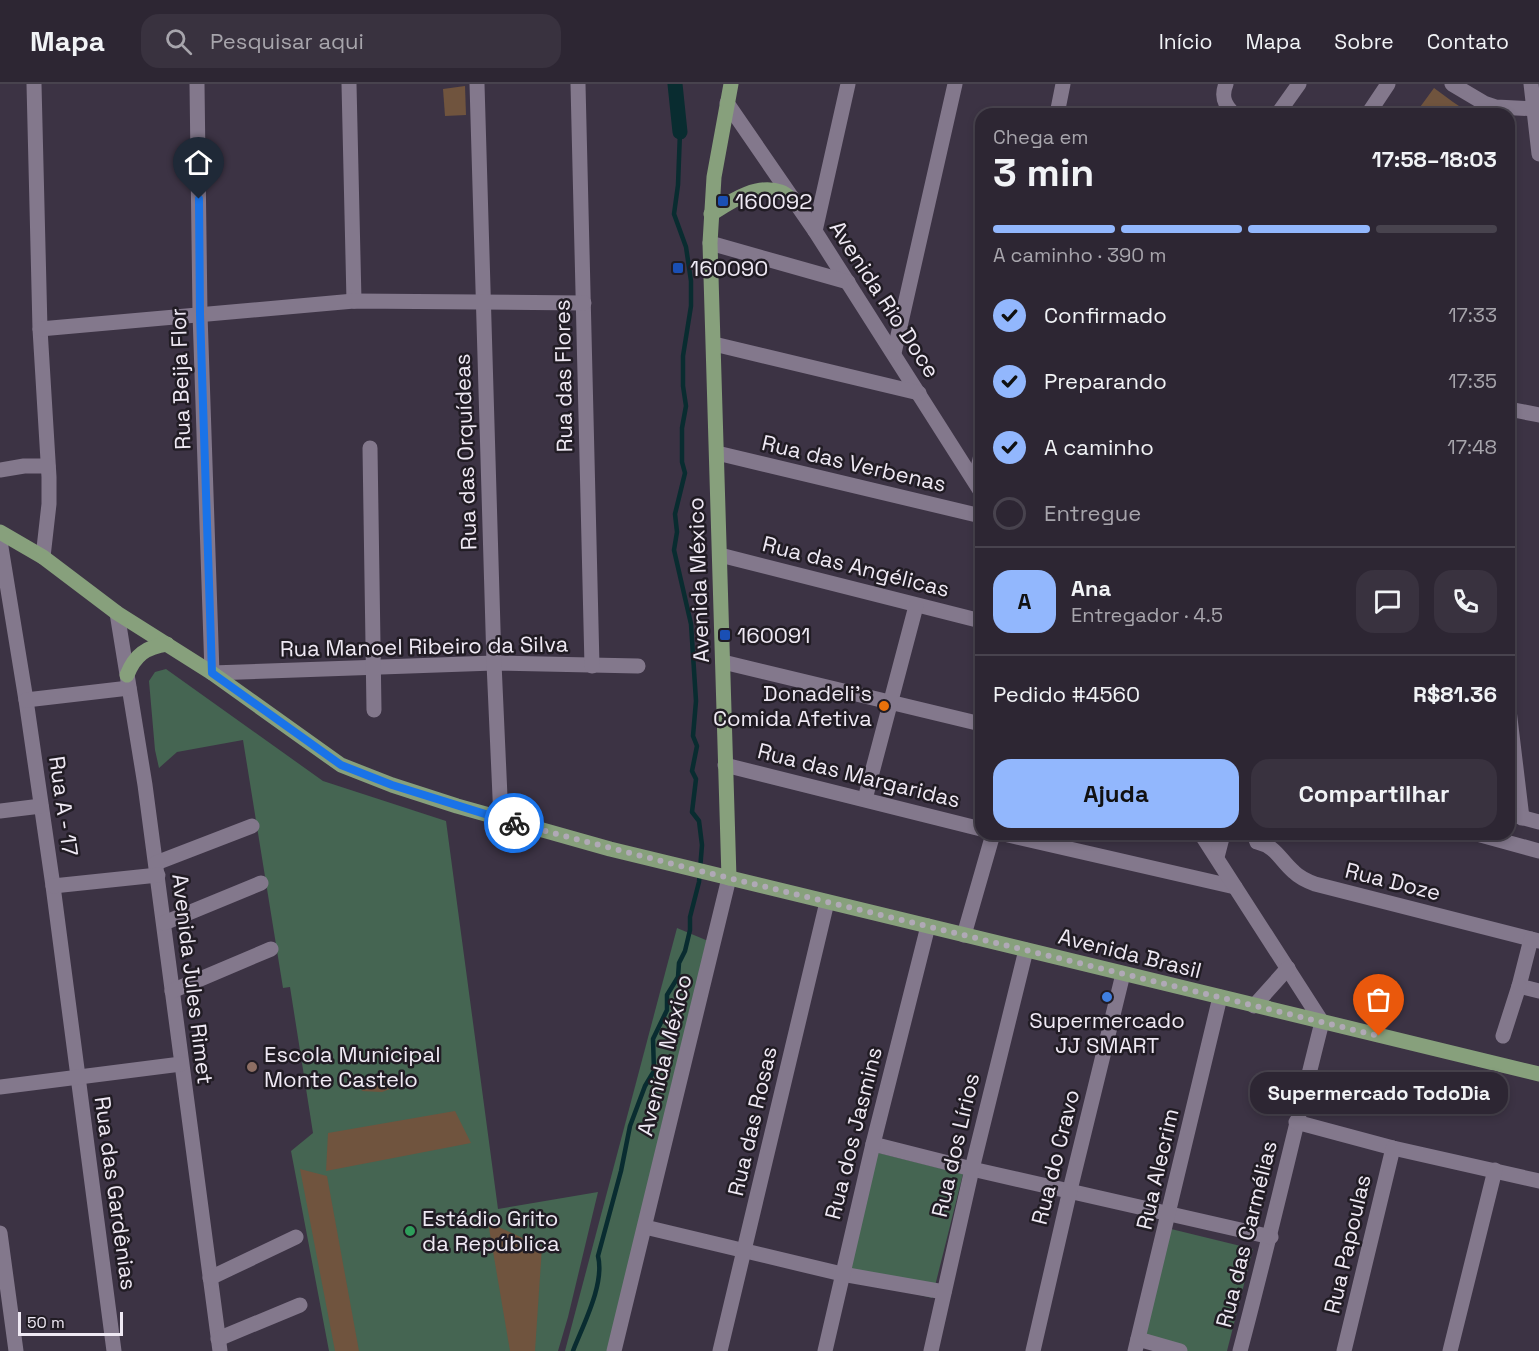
<!DOCTYPE html>
<html lang="pt">
<meta charset="utf-8">
<style>
:root{--surface:#2d2633;--page:#39323f;--text:#f1f3f6;--muted:#a7a5ac;--line:#48434e;--accent:#92b7fd}
body{margin:0;font-family:"Space Grotesk",sans-serif;background:var(--page);color:var(--text);height:100vh;display:flex;flex-direction:column;font-size:22px;white-space:nowrap}
*{box-sizing:border-box;margin:0}
p{font-size:20px;color:var(--muted)}
.icon{flex:none;width:33px;height:33px;fill:none;stroke:currentColor;stroke-width:2;stroke-linecap:round;stroke-linejoin:round}
.map{position:relative;flex:1;overflow:hidden}
.sheet{position:absolute;left:975px;top:24px;width:540px;height:732px;display:flex;flex-direction:column;background:var(--surface);border-radius:18px;box-shadow:0 3px 9px #0003,0 0 0 2px var(--line)}
.sheet>*{flex:none}
.scale{position:absolute;left:18px;bottom:15px;width:105px;box-sizing:border-box;padding-left:6px;border:3px solid #efe9f4;border-top:0;font-size:16px;line-height:21px;white-space:nowrap;color:#efe9f4;-webkit-text-stroke:4px #211c24;paint-order:stroke}
.pin{position:absolute;display:grid;place-items:center;width:51px;height:51px;color:#fff;margin:-62px -26px;border-radius:50% 50% 50% 0;rotate:-45deg;box-shadow:0 0 6px #0007}
.pin .icon{rotate:45deg}
.courier{position:absolute;display:grid;place-items:center;width:60px;height:60px;margin:-30px;border:4px solid #1a73e8;border-radius:50%;background:#fff;color:#222;box-shadow:0 2px 8px #0007}
.bubble{position:absolute;height:42px;border-radius:18px;background:var(--surface);box-shadow:0 3px 9px #0003,0 0 0 2px var(--line);font-size:20px;font-weight:700;line-height:42px;text-align:center}
.head em{font-style:normal;font-weight:700}
.head div{display:flex;flex-direction:column-reverse}
.head{display:flex;align-items:center;justify-content:space-between;height:102px;padding:0 18px}
h1{font-size:39px;font-weight:700;line-height:45px}
.bar{display:grid;grid-template-columns:repeat(4,1fr);gap:9px 6px;align-content:center;height:72px;padding:0 18px}
.bar i{height:8px;border-radius:4px;background:var(--line)}
.bar .current{background:var(--accent)}
.bar p{grid-column:span 4}
.line{display:flex;align-items:center;gap:15px;padding:0 18px;border-top:2px solid var(--line)}
.line div{flex:1}
.round{display:grid;place-items:center;flex:none;width:63px;height:63px;border-radius:18px;background:var(--page)}
ol{padding:0 18px;list-style:none}
li{display:flex;align-items:center;gap:18px;height:66px}
li p{margin-inline-start:auto}
li .icon{padding:6px;border-radius:50%;background:var(--accent);color:#111;stroke-width:4}
li:last-child{color:var(--muted)}
li i{width:33px;height:33px;border:3px solid var(--line);border-radius:50%}
.primary-button{display:flex;gap:12px;margin-top:auto;padding:12px 18px}
.primary-button a{flex:1;height:69px;border-radius:18px;background:var(--accent);color:#111;font-size:24px;font-weight:700;line-height:69px;text-align:center}
.primary-button a+a{background:var(--page);color:var(--text)}
header{display:flex;align-items:center;gap:36px;box-sizing:border-box;height:84px;padding:0 30px;background:var(--surface);border-bottom:2px solid var(--line)}
header strong{font-size:28px}
nav{display:flex;gap:33px;margin-inline-start:auto;font-size:21px}
.search{width:420px;height:54px;background:var(--page);display:flex;align-items:center;gap:15px;box-sizing:border-box;padding:0 21px;border-radius:18px;color:var(--muted);font-size:22px}
.map>svg:first-child{display:block}
.green{fill:#456552}
.lines{fill:none;stroke-linecap:round;stroke-linejoin:round}
.stream{stroke:#092c30;stroke-width:4.5}
.canal{stroke:#092c30;stroke-width:15}
.building{fill:#70543e}
.minor{stroke:#83788c;stroke-width:15}
.major{stroke:#87a07c;stroke-width:15}
.done{stroke:#b0a9b6;stroke-width:6;stroke-dasharray:0 10.8}
.route{stroke:#1a73e8;stroke-width:8}
.transit-dot{fill:#1a4fb4;stroke:#211c24;stroke-width:2}
.food-dot{fill:#e8710a;stroke:#211c24;stroke-width:2}
.shop-dot{fill:#3f7fe0;stroke:#211c24;stroke-width:2}
.education-dot{fill:#8d6e63;stroke:#211c24;stroke-width:2}
.leisure-dot{fill:#2e9e5b;stroke:#211c24;stroke-width:2}
.labels{text-anchor:middle;stroke-width:5;stroke-linejoin:round;paint-order:stroke}
.poi-label{font-size:22px;fill:#efe9f4;stroke:#211c24;text-anchor:start}
.street-label{font-size:22px;fill:#efe9f4;stroke:#211c24}
</style>
<header>
<strong>Mapa</strong>
<div class="search"><svg class="icon" aria-label="search" viewBox="0 0 24 24"><circle cx="10" cy="10" r="6"/><path d="M15 15l6 6"/></svg>Pesquisar aqui</div>
<nav><a>Início</a><a>Mapa</a><a>Sobre</a><a>Contato</a></nav>
</header>
<div class="map">
<svg width="1539" height="1267" viewBox="0 0 1539 1267">
<rect width="100%" height="100%" fill="#3c3344"/>
<g class="green">
<polygon points="166,585 323,697 446,737 498,1125 598,1108 568,1233 558,1267 329,1267 291,1067 313,1049 290,903 283,904 243,656 177,668 159,684 155,666 149,597 155,588"/>
<polygon points="677,844 713,859 612,1267 565,1267"/>
<polygon points="875,1068 963,1090 932,1214 844,1192"/>
<polygon points="1167,1144 1253,1165 1227,1267 1159,1267 1138,1262"/>
</g>
<g class="lines">
<path class="stream" d="M573,1267C583,1241 605,1200 598,1172L621,1087L630,1042L645,1002L654,987L653,955L667,926V911L678,893L679,879L685,867L690,846V833L699,798L702,761L699,737L692,728L696,695L692,687L697,662L693,652L696,617L691,540L674,466L677,448L675,430L685,389L682,378V344L686,322L683,302V272L691,222V197L686,163L674,130L678,101L680,48"/>
<polyline class="canal" points="675,0 680,48"/>
</g>
<g class="building">
<polygon points="465,2 466,31 445,32 443,5"/>
<polygon points="1434,4 1453,18 1471,30 1415,30"/>
<polygon points="402,992 390,1005 382,1008 361,1007 382,996"/>
<polygon points="455,1027 471,1059 326,1087 328,1049"/>
<polygon points="300,1085 327,1092 359,1267 335,1267"/>
<polygon points="488,1138 542,1163 535,1267 510,1267"/>
</g>
<g class="lines">
<g class="minor">
<polyline points="34,0 40,245 49,393 49,420 43,473"/>
<polyline points="197,0 200,230 212,589 494,579 638,582"/>
<polyline points="349,0 354,217"/>
<polyline points="477,0 494,579 501,735"/>
<polyline points="578,0 592,582"/>
<path d="M1226,0C1221,12 1224,21 1234,30"/>
<polyline points="1452,0 1484,19 1496,23 1539,25"/>
<polyline points="1531,0 1539,70"/>
<polyline points="727,19 815,147 981,408"/>
<polyline points="1279,28 1299,0"/>
<polyline points="1057,30 1063,0"/>
<polyline points="1368,30 1388,0"/>
<polyline points="815,147 848,0"/>
<polyline points="710,159 848,198"/>
<polyline points="40,245 354,217 584,219"/>
<polyline points="714,260 919,309"/>
<polyline points="894,269 955,0"/>
<polyline points="1509,325 1539,331"/>
<polyline points="370,364 374,626"/>
<polyline points="717,369 981,432"/>
<polyline points="0,386 24,382 48,382"/>
<polyline points="975,397 981,371"/>
<polyline points="0,457 26,616 53,802 114,1267"/>
<polyline points="720,471 981,537"/>
<polyline points="117,529 145,701 220,1267"/>
<polyline points="723,578 981,640"/>
<polyline points="26,616 129,604"/>
<polyline points="1509,626 1522,734"/>
<polyline points="725,681 981,745"/>
<polyline points="865,715 916,522"/>
<polyline points="0,727 41,722"/>
<polyline points="1509,730 1539,738"/>
<polyline points="1004,750 1235,803"/>
<path d="M1201,750L1322,938C1294,1048 1269,1158 1240,1267"/>
<path d="M1254,750L1257,758C1277,763 1279,775 1294,788C1300,794 1307,797 1315,800L1539,857"/>
<polyline points="1477,750 1539,767"/>
<polyline points="1217,773 1223,750"/>
<polyline points="156,779 252,742"/>
<polyline points="53,802 158,791"/>
<polyline points="164,839 261,799"/>
<polyline points="964,851 993,750"/>
<polyline points="1531,855 1519,902 1539,907"/>
<polyline points="172,907 271,865"/>
<polyline points="1254,922 1288,884"/>
<polyline points="1503,952 1519,902"/>
<polyline points="0,1003 181,980"/>
<polyline points="1296,1038 1393,1064 1539,1097"/>
<polyline points="873,1060 972,1085 1271,1153"/>
<polyline points="645,1143 842,1190 944,1208"/>
<polyline points="0,1149 16,1267"/>
<polyline points="210,1194 296,1153"/>
<polyline points="218,1255 300,1221"/>
<polyline points="1138,1255 1180,1267"/>
<polyline points="614,1267 729,794"/>
<polyline points="720,1267 827,818"/>
<polyline points="825,1267 873,1060 928,842"/>
<polyline points="931,1267 972,1085 1026,866"/>
<polyline points="1033,1267 1070,1106 1123,890"/>
<polyline points="1135,1267 1220,913"/>
<polyline points="1344,1267 1393,1064"/>
<polyline points="1450,1267 1495,1086"/>
</g>
<g class="major">
<path d="M711,130C730,118 756,99 781,108C787,110 791,115 796,119"/>
<polyline points="0,448 43,473 117,529 212,589 341,681 392,701 457,722 610,765 1539,990"/>
<path d="M127,591C135,571 146,563 167,560"/>
<polyline points="729,794 710,159 714,93 731,0"/>
</g>
</g>
<g class="lines">
<polyline class="done" points="514,739 696,786 1379,952"/>
<polyline class="route" points="199,115 200,230 212,589 341,681 392,701 514,739"/>
</g>
<g class="transit-dot">
<rect x="717" y="111" width="12" height="12" rx="3"/>
<rect x="672" y="178" width="12" height="12" rx="3"/>
<rect x="719" y="545" width="12" height="12" rx="3"/>
</g>
<circle class="food-dot" cx="884" cy="622" r="6"/>
<circle class="shop-dot" cx="1107" cy="913" r="6"/>
<circle class="education-dot" cx="252" cy="983" r="6"/>
<circle class="leisure-dot" cx="410" cy="1147" r="6"/>
<g class="labels">
<g class="poi-label">
<text x="735" y="125">160092</text>
<text x="690" y="192">160090</text>
<text x="737" y="559">160091</text>
<text x="872" y="617" text-anchor="end">Donadeli's<tspan x="872" dy="25">Comida Afetiva</tspan></text>
<text x="1107" y="944" text-anchor="middle">Supermercado<tspan x="1107" dy="25">JJ SMART</tspan></text>
<text x="264" y="978">Escola Municipal<tspan x="264" dy="25">Monte Castelo</tspan></text>
<text x="422" y="1142">Estádio Grito<tspan x="422" dy="25">da República</tspan></text>
</g>
<g class="street-label">
<text transform="translate(885 215) rotate(57)" y="8">Avenida Rio Doce</text>
<text transform="translate(563 292) rotate(-91)" y="8">Rua das Flores</text>
<text transform="translate(180 295) rotate(-92)" y="8">Rua Beija Flor</text>
<text transform="translate(465 368) rotate(-92)" y="8">Rua das Orquídeas</text>
<text transform="translate(854 379) rotate(13)" y="8">Rua das Verbenas</text>
<text transform="translate(856 482) rotate(14)" y="8">Rua das Angélicas</text>
<text transform="translate(698 496) rotate(-92)" y="8">Avenida México</text>
<text transform="translate(424 562) rotate(-1)" y="8">Rua Manoel Ribeiro da Silva</text>
<text transform="translate(859 691) rotate(14)" y="8">Rua das Margaridas</text>
<text transform="translate(64 722) rotate(82)" y="8">Rua A - 17</text>
<text transform="translate(1393 797) rotate(14)" y="8">Rua Doze</text>
<text transform="translate(1130 869) rotate(14)" y="8">Avenida Brasil</text>
<text transform="translate(193 895) rotate(83)" y="8">Avenida Jules Rimet</text>
<text transform="translate(664 971) rotate(-76)" y="8">Avenida México</text>
<text transform="translate(752 1037) rotate(-77)" y="8">Rua das Rosas</text>
<text transform="translate(853 1049) rotate(-76)" y="8">Rua dos Jasmins</text>
<text transform="translate(955 1061) rotate(-77)" y="8">Rua dos Lírios</text>
<text transform="translate(1055 1073) rotate(-76)" y="8">Rua do Cravo</text>
<text transform="translate(1157 1085) rotate(-77)" y="8">Rua Alecrim</text>
<text transform="translate(116 1109) rotate(82)" y="8">Rua das Gardênias</text>
<text transform="translate(1246 1150) rotate(-76)" y="8">Rua das Carmélias</text>
<text transform="translate(1347 1160) rotate(-77)" y="8">Rua Papoulas</text>
</g>
</g>
</svg>
<div class="scale">50 m</div>
<div class="pin" style="left:1379px;top:952px;background:#ea580c"><svg class="icon" aria-label="bag" viewBox="0 0 24 24"><path d="M5 8h14l-1 12H6zM9 8a3 3 0 0 1 6 0"/></svg></div>
<div class="pin" style="left:199px;top:115px;background:#1f2937"><svg class="icon" aria-label="home" viewBox="0 0 24 24"><path d="M3 11l9-7 9 7M6 9v11h12V9"/></svg></div>
<div class="courier" style="left:514px;top:739px"><svg class="icon" aria-label="bike" viewBox="0 0 24 24"><circle cx="6" cy="16" r="4"/><circle cx="18" cy="16" r="4"/><path d="M6 16l4-8h5l3 8M10 8l3 8H6M13 5h3"/></svg></div>
<div class="bubble" style="left:1250px;top:988px;width:258px">Supermercado TodoDia</div>
<section class="sheet">
<div class="head"><div><h1>3 min</h1><p>Chega em</p></div><em>17:58–18:03</em></div>
<div class="bar"><i class="current"></i><i class="current"></i><i class="current"></i><i></i><p>A caminho · 390 m</p></div>
<ol>
<li><svg class="icon" aria-label="check" viewBox="0 0 24 24"><path d="M5 12l5 5 9-10"/></svg>Confirmado<p>17:33</p></li>
<li><svg class="icon" aria-label="check" viewBox="0 0 24 24"><path d="M5 12l5 5 9-10"/></svg>Preparando<p>17:35</p></li>
<li><svg class="icon" aria-label="check" viewBox="0 0 24 24"><path d="M5 12l5 5 9-10"/></svg>A caminho<p>17:48</p></li>
<li><i></i>Entregue</li>
</ol>
<div class="line" style="height:108px"><b class="round" style="background:var(--accent);color:#111">A</b><div><b>Ana</b><p>Entregador · 4.5</p></div><a class="round"><svg class="icon" aria-label="chat" viewBox="0 0 24 24"><path d="M4 5h16v11H9l-5 4z"/></svg></a><a class="round"><svg class="icon" aria-label="phone" viewBox="0 0 24 24"><path d="M5 4h4l2 5-3 2q2 4 5 5l2-3 5 2v4C11 20 4 13 5 4z"/></svg></a></div>
<div class="line" style="height:78px"><div>Pedido #4560</div><b>R$81.36</b></div>
<div class="primary-button"><a>Ajuda</a><a>Compartilhar</a></div>
</section>
</div>
